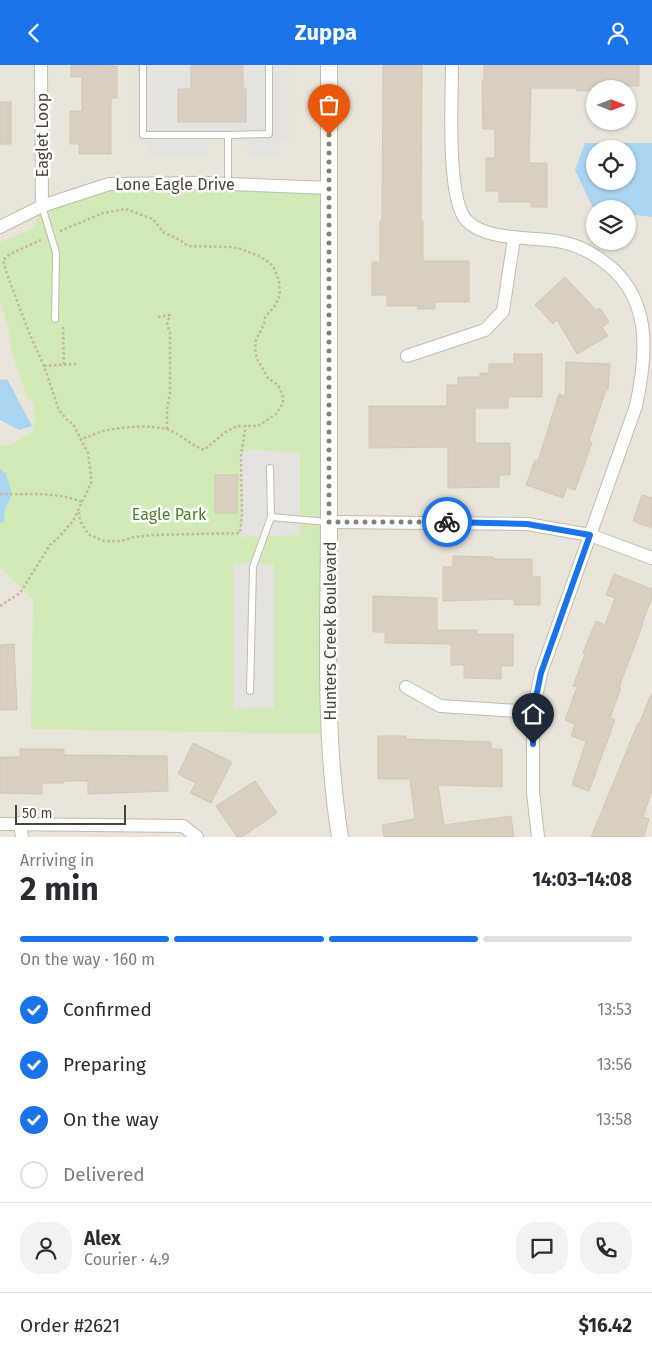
<!DOCTYPE html>
<meta charset="utf-8">
<style>
:root{--surface:#fff;--page:#f2f2f3;--text:#2b2b33;--muted:#7c7c81;--line:#e1e1e2;--accent:#1a73e8}
body{margin:0;font-family:"Fira Sans",sans-serif;background:var(--page);color:var(--text);height:100vh;display:flex;flex-direction:column;font-size:19px;white-space:nowrap}
*{box-sizing:border-box;margin:0}
p{font-size:16px;color:var(--muted)}
.icon{flex:none;width:28px;height:28px;fill:none;stroke:currentColor;stroke-width:2;stroke-linecap:round;stroke-linejoin:round}
.map{position:relative;height:772px;overflow:hidden}
.panel{display:flex;flex-direction:column;background:var(--surface);flex:1}
.panel>*{flex:none}
.needle{width:32px;rotate:90deg}
.controls{position:absolute;left:586px;top:15px;display:grid;gap:10px}
.controls a{display:grid;place-items:center;width:50px;height:50px;border-radius:50%;background:var(--surface);box-shadow:0 1px 4px #0004;font-size:25px}
.scale{position:absolute;left:15px;bottom:12px;width:111px;box-sizing:border-box;padding-left:5px;border:2px solid #4b4439;border-top:0;font-size:14px;line-height:18px;white-space:nowrap;color:#4b4439;-webkit-text-stroke:4px #fff;paint-order:stroke}
.pin{position:absolute;display:grid;place-items:center;width:42px;height:42px;color:#fff;margin:-51px -21px;border-radius:50% 50% 50% 0;rotate:-45deg;box-shadow:0 0 5px #0007}
.pin .icon{rotate:45deg}
.courier{position:absolute;display:grid;place-items:center;width:50px;height:50px;margin:-25px;border:4px solid #1a73e8;border-radius:50%;background:#fff;color:#222;box-shadow:0 1px 6px #0007}
.head em{font-style:normal;font-weight:700}
.head div{display:flex;flex-direction:column-reverse}
.head{display:flex;align-items:center;justify-content:space-between;height:85px;padding:0 20px}
h1{font-size:32px;font-weight:700;line-height:38px}
.bar{display:grid;grid-template-columns:repeat(4,1fr);gap:8px 5px;align-content:center;height:60px;padding:0 20px}
.bar i{height:6px;border-radius:4px;background:var(--line)}
.bar .active{background:var(--accent)}
.bar p{grid-column:span 4}
.line{display:flex;align-items:center;gap:12px;padding:0 20px;border-top:1px solid var(--line)}
.line div{flex:1}
.round{display:grid;place-items:center;flex:none;width:52px;height:52px;border-radius:20px;background:var(--page)}
ol{padding:0 20px;list-style:none}
li{display:flex;align-items:center;gap:15px;height:55px}
li p{margin-inline-start:auto}
li .icon{padding:5px;border-radius:50%;background:var(--accent);color:#fff;stroke-width:4}
li:last-child{color:var(--muted)}
li i{width:28px;height:28px;border:2px solid var(--line);border-radius:50%}
header{display:flex;justify-content:space-between;align-items:center;height:65px;padding:0 20px;background:var(--accent);color:#fff;font-size:22px;font-weight:700}
.map>svg:first-child{display:block}
.residential{fill:#eae5da;fill-rule:evenodd}
.green{fill:#d2eab5}
.parking{fill:#e5e3e0}
.water{fill:#a9d4f2;fill-rule:evenodd}
.building{fill:#d8cfc1;stroke:#d3c7b4}
.lines{fill:none;stroke-linecap:round;stroke-linejoin:round}
.service-casing{stroke:#c2bbae;stroke-width:8}
.minor-casing{stroke:#c2bbae;stroke-width:14}
.tertiary-casing{stroke:#c2bbae;stroke-width:18}
.path{stroke:#c4b79f;stroke-width:2.5;stroke-dasharray:2.5 2.5;stroke-linecap:butt}
.service{stroke:#fff;stroke-width:6}
.minor{stroke:#fff;stroke-width:12}
.tertiary{stroke:#fff;stroke-width:16}
.done{stroke:#878178;stroke-width:5;stroke-dasharray:0 9}
.route{stroke:#1a73e8;stroke-width:6}
.labels{text-anchor:middle;stroke-width:5;stroke-linejoin:round;paint-order:stroke}
.street-label{font-size:16px;fill:#4b4439;stroke:#fff}
.park-label{font-size:16px;fill:#4a7f2a;stroke:#fff}
</style>
<header><svg class="icon" aria-label="back" viewBox="0 0 24 24"><path d="M15 5l-7 7 7 7"/></svg>Zuppa<svg class="icon" aria-label="person" viewBox="0 0 24 24"><circle cx="12" cy="8" r="4"/><path d="M4 21q1-7 8-7t8 7"/></svg></header>
<div class="map">
<svg width="652" height="772" viewBox="0 0 652 772">
<rect width="100%" height="100%" fill="#f6f3ec"/>
<path class="residential" d="M0,0H652V772H0ZM595,24H628V56H595ZM595,84H628V116H595ZM595,144H628V176H595Z"/>
<polygon class="green" points="109,119 329,123 330,669 31,664 33,535 0,502 0,379 2,381 13,379 32,367 35,354 33,339 27,332 12,288 9,267 0,235 0,177 32,164 40,149 42,141"/>
<g class="parking">
<polygon points="134,0 290,0 290,76 280,76 280,91 247,91 247,76 209,76 208,91 150,90 149,78 134,78"/>
<polygon points="240,385 300,387 300,470 237,472 240,468 242,450"/>
<polygon points="233,498 274,499 274,643 233,644"/>
</g>
<g class="water">
<path d="M585,78H652V152L628,149V144L594,145L575,105ZM595,84H628V116H595Z"/>
<polygon points="7,314 32,361 19,365 0,355 0,315"/>
<polygon points="0,404 6,409 12,429 5,445 4,457 0,458"/>
</g>
<g class="building">
<polygon points="71,0 117,1 117,33 111,33 111,89 79,89 79,79 70,79 70,46 82,46 82,12 71,12"/>
<polygon points="191,0 243,0 243,23 246,23 246,57 178,57 178,24 191,24"/>
<polygon points="383,0 422,0 421,156 423,156 423,196 469,196 469,237 435,237 435,244 418,244 418,241 387,241 387,230 372,230 372,197 380,197 380,156 382,156"/>
<polygon points="484,0 639,0 639,21 606,21 606,24 595,24 595,26 577,26 577,23 531,23 529,98 547,98 547,142 531,142 531,137 499,137 499,126 486,126 486,93 495,93 495,64 483,64 482,16 484,16"/>
<rect x="0" y="37" width="11" height="42"/>
<polygon points="565,212 596,245 600,243 609,257 602,262 608,271 577,289 557,255 553,259 535,240"/>
<polygon points="514,289 542,289 542,332 508,332 508,343 475,343 475,378 510,378 510,410 499,410 499,422 448,423 448,382 369,383 369,341 447,341 447,320 458,320 458,312 480,312 480,308 489,308 489,299 514,299"/>
<polygon points="566,297 610,299 608,325 606,325 589,376 592,377 587,392 575,425 567,422 563,433 526,420 535,395 538,396 559,329 565,331"/>
<polygon points="215,410 238,410 237,448 215,448"/>
<polygon points="642,430 652,433 652,463 633,456"/>
<polygon points="453,491 494,492 494,494 532,494 532,512 540,512 540,540 514,540 514,534 443,536 443,502 453,502"/>
<polygon points="614,509 652,524 652,532 642,559 643,559 619,622 621,623 610,653 615,655 589,726 572,720 586,676 571,671 575,659 565,655 577,622 573,621 585,589 583,588 588,575 596,556 605,560 615,533 606,530"/>
<polygon points="373,531 437,533 437,565 477,565 477,569 513,569 513,601 501,601 501,614 464,613 464,600 451,600 451,579 385,578 385,567 373,567"/>
<polygon points="14,579 17,645 0,645 0,580"/>
<polygon points="651,629 652,629 652,725 643,752 649,754 644,772 591,772 638,658 639,659"/>
<polygon points="378,671 406,671 406,674 491,677 491,684 502,684 502,722 438,720 444,760 511,751 514,772 384,772 382,760 415,754 410,714 378,714"/>
<polygon points="193,678 232,697 211,738 190,728 196,718 178,709"/>
<polygon points="20,684 64,684 64,690 167,691 168,726 88,729 88,716 64,716 64,718 42,718 42,729 0,728 0,692 20,692"/>
<polygon points="255,716 277,748 242,772 237,772 216,741"/>
</g>
<g class="lines">
<defs>
<g id="service">
<polyline points="143,0 143,70 228,70 228,118"/>
<polyline points="228,70 269,69 269,0"/>
<polyline points="42,141 56,188 55,254"/>
<polyline points="270,403 271,452"/>
<polyline points="250,626 253,502 271,452 328,457"/>
</g>
<g id="minor">
<polyline points="41,0 42,141"/>
<path d="M452,0C452,33 446,135 467,156C488,177 536,171 562,177C576,180 589,186 600,194C652,229 648,286 636,341L541,608L533,647V727L538,772"/>
<polyline points="0,162 42,141 109,119 205,118 329,123"/>
<polyline points="407,291 485,265 503,246 514,173"/>
<polyline points="329,457 527,459 590,470 652,493"/>
<polyline points="406,622 440,641 533,647"/>
<polyline points="20,758 22,772"/>
<polyline points="0,759 183,761 197,772"/>
</g>
<path id="tertiary" d="M329,0C329,151 329,303 329,454C329,560 323,667 340,772"/>
</defs>
<use href="#service" class="service-casing"/>
<use href="#minor" class="minor-casing"/>
<use href="#tertiary" class="tertiary-casing"/>
<g class="path">
<path d="M60,166L103,148L126,144L153,154L163,167L178,174L188,181L231,182L241,184L259,191L270,198L274,203L279,216L280,230L274,242L265,252L264,259L256,275L255,283L257,294L268,313L278,320L283,332V338L276,349L258,361H237L224,368L204,385C191,380 182,370 169,365C152,359 121,362 103,366C94,368 90,373 81,373"/>
<polyline points="158,252 170,250 167,259 170,268 170,328 167,344 167,365"/>
<polyline points="63,262 64,299"/>
<polyline points="44,301 76,299"/>
<path d="M0,429C28,430 56,426 82,437"/>
<polyline points="79,447 80,456 88,469 104,476 121,476 134,472 154,470 240,468 242,450 241,390 246,360"/>
<polyline points="0,541 20,528 50,480 60,471 73,456 91,418 91,410 88,388 73,359 68,356 59,345 44,301 30,270 7,209 3,195 10,189 41,175"/>
</g>
<use href="#service" class="service"/>
<use href="#minor" class="minor"/>
<use href="#tertiary" class="tertiary"/>
</g>
<g class="lines">
<polyline class="done" points="329,70 329,457 447,457"/>
<polyline class="route" points="447,457 527,459 590,470 541,608 533,647 533,679"/>
</g>
<g class="labels">
<g class="street-label">
<text transform="translate(42 70) rotate(-90)" y="6">Eaglet Loop</text>
<text x="175" y="125">Lone Eagle Drive</text>
<text transform="translate(330 566) rotate(-90)" y="6">Hunters Creek Boulevard</text>
</g>
<g class="park-label">
<text x="169" y="455">Eagle Park</text>
</g>
</g>
</svg>
<div class="controls">
<a><svg class="needle" viewBox="-14 -14 28 28"><path d="M0-13l5 13h-10z" fill="#e53935"/><path d="M0 13l5-13h-10z" fill="#7c7c81"/></svg></a>
<a><svg class="icon" aria-label="locate" viewBox="0 0 24 24"><circle cx="12" cy="12" r="6"/><path d="M12 2v4M12 18v4M2 12h4M18 12h4"/></svg></a>
<a><svg class="icon" aria-label="layers" viewBox="0 0 24 24"><path d="M12 4l9 5-9 5-9-5zM3 14l9 5 9-5"/></svg></a>
</div>
<div class="scale">50 m</div>
<div class="pin" style="left:329px;top:70px;background:#ea580c"><svg class="icon" aria-label="bag" viewBox="0 0 24 24"><path d="M5 8h14l-1 12H6zM9 8a3 3 0 0 1 6 0"/></svg></div>
<div class="pin" style="left:533px;top:679px;background:#1f2937"><svg class="icon" aria-label="home" viewBox="0 0 24 24"><path d="M3 11l9-7 9 7M6 9v11h12V9"/></svg></div>
<div class="courier" style="left:447px;top:457px"><svg class="icon" aria-label="bike" viewBox="0 0 24 24"><circle cx="6" cy="16" r="4"/><circle cx="18" cy="16" r="4"/><path d="M6 16l4-8h5l3 8M10 8l3 8H6M13 5h3"/></svg></div>
</div>
<section class="panel">
<div class="head"><div><h1>2 min</h1><p>Arriving in</p></div><em>14:03–14:08</em></div>
<div class="bar"><i class="active"></i><i class="active"></i><i class="active"></i><i></i><p>On the way · 160 m</p></div>
<ol>
<li><svg class="icon" aria-label="check" viewBox="0 0 24 24"><path d="M5 12l5 5 9-10"/></svg>Confirmed<p>13:53</p></li>
<li><svg class="icon" aria-label="check" viewBox="0 0 24 24"><path d="M5 12l5 5 9-10"/></svg>Preparing<p>13:56</p></li>
<li><svg class="icon" aria-label="check" viewBox="0 0 24 24"><path d="M5 12l5 5 9-10"/></svg>On the way<p>13:58</p></li>
<li><i></i>Delivered</li>
</ol>
<div class="line" style="height:90px"><a class="round"><svg class="icon" aria-label="person" viewBox="0 0 24 24"><circle cx="12" cy="8" r="4"/><path d="M4 21q1-7 8-7t8 7"/></svg></a><div><b>Alex</b><p>Courier · 4.9</p></div><a class="round"><svg class="icon" aria-label="chat" viewBox="0 0 24 24"><path d="M4 5h16v11H9l-5 4z"/></svg></a><a class="round"><svg class="icon" aria-label="phone" viewBox="0 0 24 24"><path d="M5 4h4l2 5-3 2q2 4 5 5l2-3 5 2v4C11 20 4 13 5 4z"/></svg></a></div>
<div class="line" style="height:65px"><div>Order #2621</div><b>$16.42</b></div>
</section>
